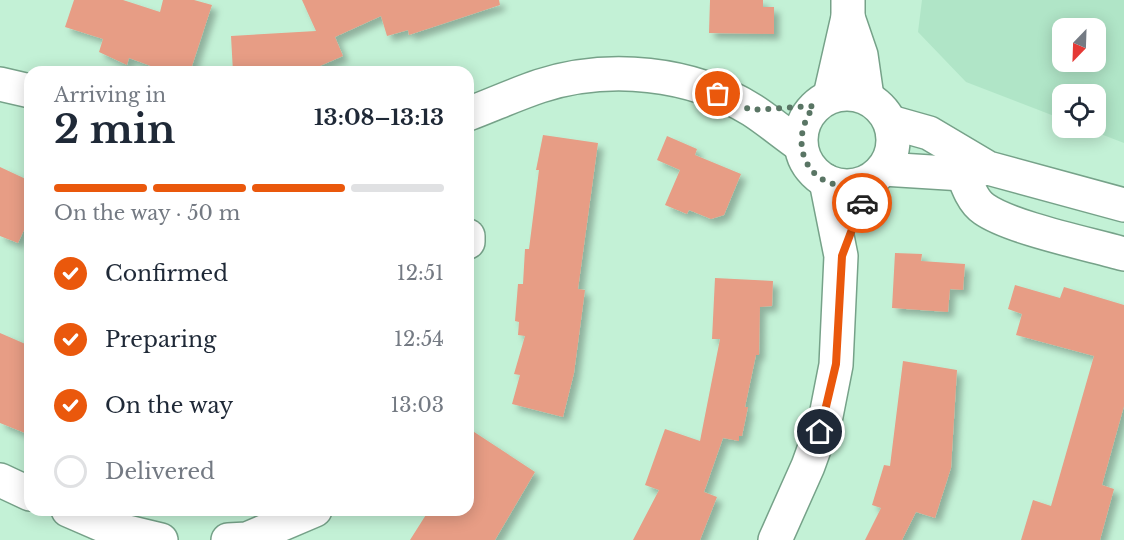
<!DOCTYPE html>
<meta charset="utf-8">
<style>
:root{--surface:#fff;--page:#f2f2f3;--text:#1f2937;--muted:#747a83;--line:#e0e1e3;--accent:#ea580c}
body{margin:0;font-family:"Libre Baskerville",serif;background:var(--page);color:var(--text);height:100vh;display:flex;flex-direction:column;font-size:22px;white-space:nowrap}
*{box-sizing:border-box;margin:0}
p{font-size:20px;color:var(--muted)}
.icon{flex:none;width:33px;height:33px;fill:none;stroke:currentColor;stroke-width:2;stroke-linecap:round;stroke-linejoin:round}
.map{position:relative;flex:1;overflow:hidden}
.drawer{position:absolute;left:24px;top:66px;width:450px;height:450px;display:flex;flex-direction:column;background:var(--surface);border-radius:18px;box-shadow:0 3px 15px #0003}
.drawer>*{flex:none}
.needle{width:39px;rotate:203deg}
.buttons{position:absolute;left:1052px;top:18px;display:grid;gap:12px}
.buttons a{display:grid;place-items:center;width:54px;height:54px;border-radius:12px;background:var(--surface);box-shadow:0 3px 15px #0003;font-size:30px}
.pin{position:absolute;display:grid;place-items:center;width:51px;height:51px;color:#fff;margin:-26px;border:3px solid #fff;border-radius:50%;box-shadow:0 2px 6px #0007}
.courier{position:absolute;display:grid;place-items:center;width:60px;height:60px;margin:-30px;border:4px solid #ea580c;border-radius:50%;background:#fff;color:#222;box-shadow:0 2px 8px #0007}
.headline em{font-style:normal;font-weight:700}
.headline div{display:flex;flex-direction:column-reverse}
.headline{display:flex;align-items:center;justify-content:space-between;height:102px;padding:0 30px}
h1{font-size:39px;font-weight:700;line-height:45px}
.bar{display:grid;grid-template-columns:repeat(4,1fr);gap:9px 6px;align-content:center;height:72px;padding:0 30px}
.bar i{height:8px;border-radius:4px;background:var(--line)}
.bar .active{background:var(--accent)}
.bar p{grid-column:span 4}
ol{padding:0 30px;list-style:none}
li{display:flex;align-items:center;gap:18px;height:66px}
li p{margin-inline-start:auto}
li .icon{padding:6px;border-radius:50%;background:var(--accent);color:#fff;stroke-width:4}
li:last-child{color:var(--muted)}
li i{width:33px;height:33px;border:3px solid var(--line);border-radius:50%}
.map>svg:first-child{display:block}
.built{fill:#b0e5c7;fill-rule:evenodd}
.building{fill:#e79d85;filter:url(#shadow)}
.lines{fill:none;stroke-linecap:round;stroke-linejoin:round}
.minor-casing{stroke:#76a289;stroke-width:36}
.minor{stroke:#fff;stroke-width:33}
.done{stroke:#597564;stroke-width:6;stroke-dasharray:0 10.8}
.route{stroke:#ea580c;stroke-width:8}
</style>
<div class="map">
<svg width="1124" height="540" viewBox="0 0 1124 540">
<defs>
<filter id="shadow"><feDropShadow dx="5.5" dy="5.5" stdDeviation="3" flood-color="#0004"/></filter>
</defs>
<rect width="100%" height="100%" fill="#c3f1d6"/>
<path class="built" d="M922,0H1124V143L1085,128H1095V94H1062V119L966,82L918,32ZM1062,28H1095V62H1062Z"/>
<g class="building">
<polygon points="74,0 123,0 160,12 163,0 194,0 212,5 190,72 167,72 129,58 127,65 99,52 103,39 65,27"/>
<polygon points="302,0 499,0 500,5 409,35 408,30 387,36 381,16 335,37 343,56 306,72 233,72 231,36 316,31"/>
<polygon points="710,0 763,0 763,7 774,7 774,34 709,33"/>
<polygon points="543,135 598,143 578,289 585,290 574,373 563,417 512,404 520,375 514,374 525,336 518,335 519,322 515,321 518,284 523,284 525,249 529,249 539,170 536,170"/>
<polygon points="667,136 697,149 695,155 741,174 724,215 711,219 689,210 687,214 665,205 680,170 657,160"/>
<polygon points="0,167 30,181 30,217 18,243 0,236"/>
<polygon points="895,253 922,254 921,261 965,264 963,290 950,289 948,312 892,308"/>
<polygon points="715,278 773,281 772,306 760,307 759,355 756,355 745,407 748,407 742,436 739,436 739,441 723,438 704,492 717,497 700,540 633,540 659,490 645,485 665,429 700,441 720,339 712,339"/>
<polygon points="1015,285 1060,298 1064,287 1124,305 1124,406 1102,485 1114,489 1100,540 1021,540 1033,500 1051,506 1094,356 1016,335 1022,314 1008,309"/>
<polygon points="0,333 30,346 30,435 0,423"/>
<polygon points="903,361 957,370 951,468 935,518 916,512 902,540 865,540 881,508 872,505 884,465 890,466"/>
<polygon points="468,428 535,472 495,540 410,540 429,510 468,510"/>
</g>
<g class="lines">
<defs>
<g id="minor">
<polyline points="848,17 861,55 867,97"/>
<polyline points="0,84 30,91"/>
<circle cx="847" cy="140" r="46"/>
<polyline points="830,96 848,17 848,0"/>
<path d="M468,114C492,105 516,94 540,86C609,64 691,72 752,110C769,121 784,134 800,145"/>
<polyline points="890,122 929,133 988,168 1124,205"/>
<polyline points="883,169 963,174 983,169"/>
<path d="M963,174C967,185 973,202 984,209C1011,228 1089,244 1124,254"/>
<polyline points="468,236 468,242"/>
<polyline points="0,480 30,494"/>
<polyline points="68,510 107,527 161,540"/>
<polyline points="228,540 247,539 315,510"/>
<polyline points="775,540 808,466 826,416 836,365 841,256 826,181"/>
</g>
</defs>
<use href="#minor" class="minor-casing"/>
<use href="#minor" class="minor"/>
</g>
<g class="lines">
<path class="done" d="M718,94L751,110L814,106C780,153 821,205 873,178L862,203"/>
<polyline class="route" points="820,432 836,364 842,256 862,203"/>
</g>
</svg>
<div class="buttons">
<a><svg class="needle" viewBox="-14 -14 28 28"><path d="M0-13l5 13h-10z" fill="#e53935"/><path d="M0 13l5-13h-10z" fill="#747a83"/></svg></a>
<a><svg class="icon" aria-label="locate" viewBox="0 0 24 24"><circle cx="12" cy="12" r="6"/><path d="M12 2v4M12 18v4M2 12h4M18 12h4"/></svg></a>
</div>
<div class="pin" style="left:718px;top:94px;background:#ea580c"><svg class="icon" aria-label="bag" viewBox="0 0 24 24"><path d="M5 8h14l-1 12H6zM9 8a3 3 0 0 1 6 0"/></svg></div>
<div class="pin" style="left:820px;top:432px;background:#1f2937"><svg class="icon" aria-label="home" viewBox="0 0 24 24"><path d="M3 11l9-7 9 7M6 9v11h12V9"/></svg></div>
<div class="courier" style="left:862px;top:203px"><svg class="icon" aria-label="car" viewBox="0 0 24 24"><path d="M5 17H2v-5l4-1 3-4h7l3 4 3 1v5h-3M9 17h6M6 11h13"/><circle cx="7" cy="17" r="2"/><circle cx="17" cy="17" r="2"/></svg></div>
<section class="drawer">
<div class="headline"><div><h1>2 min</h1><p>Arriving in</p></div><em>13:08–13:13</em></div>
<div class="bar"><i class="active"></i><i class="active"></i><i class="active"></i><i></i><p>On the way · 50 m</p></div>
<ol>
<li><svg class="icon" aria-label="check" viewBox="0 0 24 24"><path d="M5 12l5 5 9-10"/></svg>Confirmed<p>12:51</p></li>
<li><svg class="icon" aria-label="check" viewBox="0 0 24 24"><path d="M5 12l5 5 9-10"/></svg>Preparing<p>12:54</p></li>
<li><svg class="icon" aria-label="check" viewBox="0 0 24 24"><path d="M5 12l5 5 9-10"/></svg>On the way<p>13:03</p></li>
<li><i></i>Delivered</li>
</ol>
</section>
</div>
